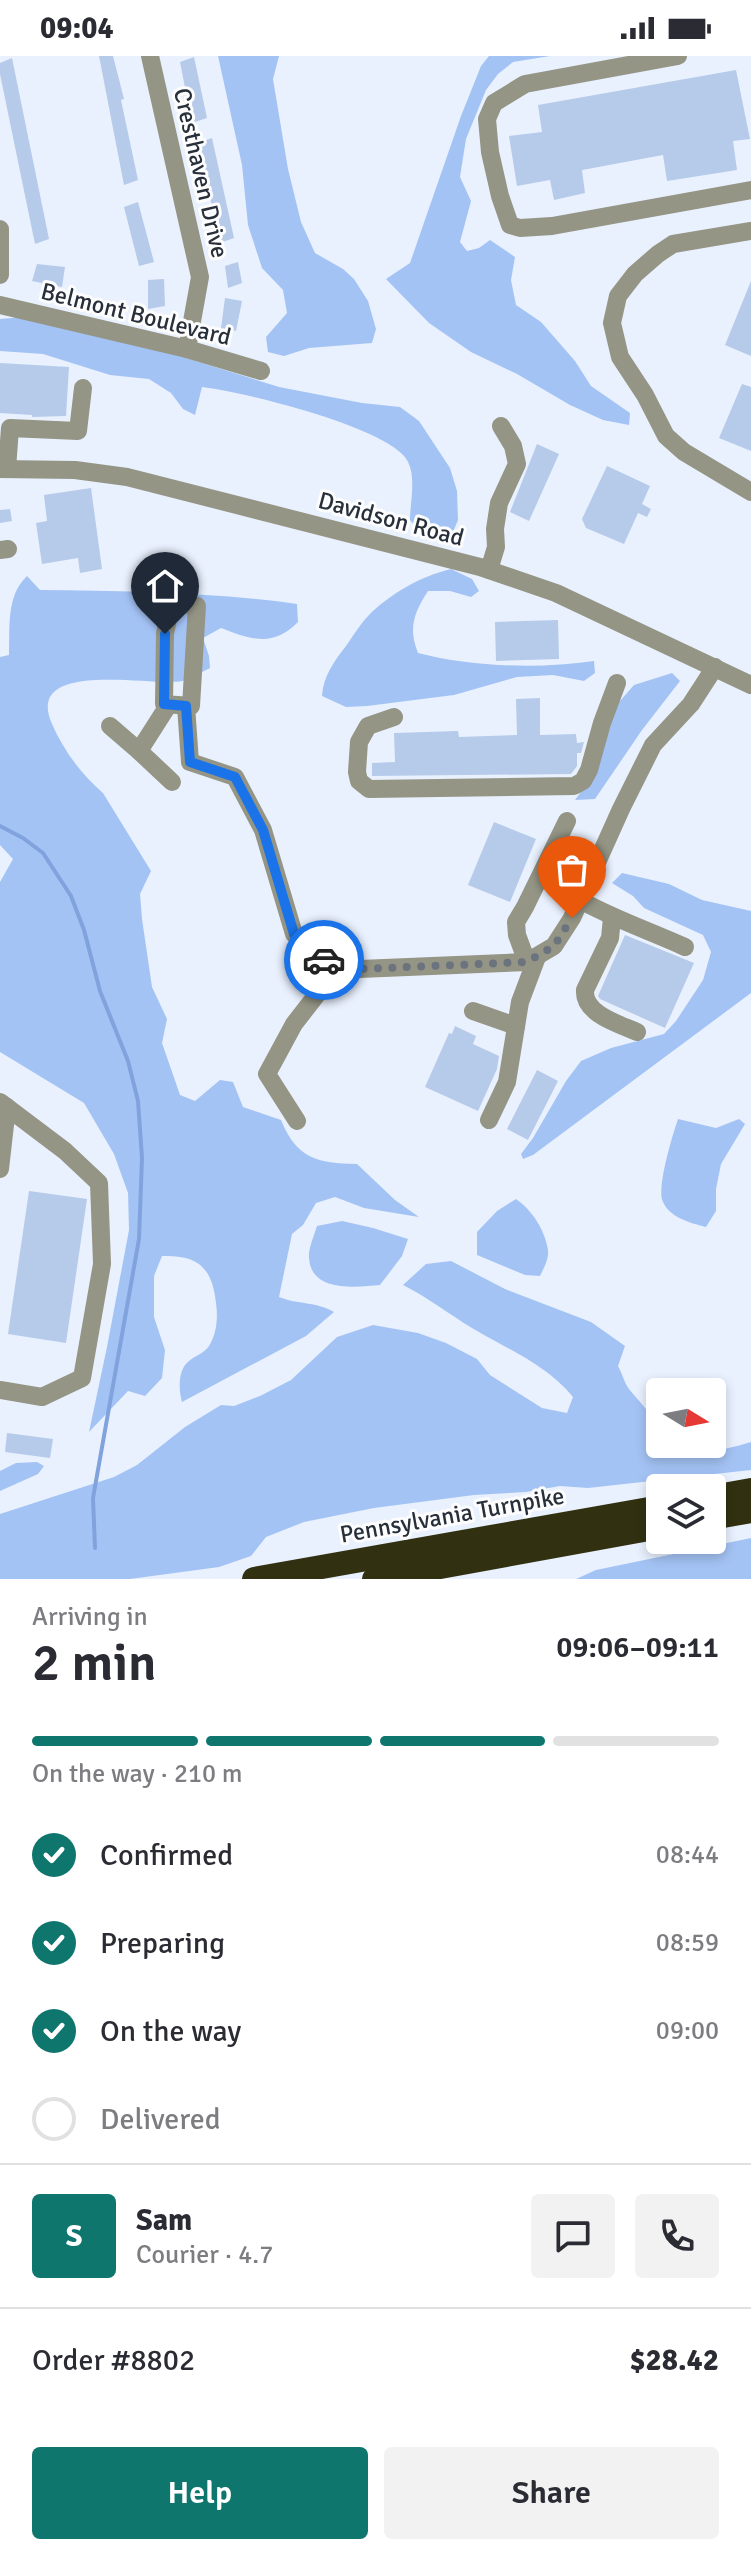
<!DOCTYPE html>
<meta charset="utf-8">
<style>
:root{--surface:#fff;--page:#f2f2f3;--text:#2b2b33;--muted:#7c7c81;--line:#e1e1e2;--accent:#0f766e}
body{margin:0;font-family:Signika,sans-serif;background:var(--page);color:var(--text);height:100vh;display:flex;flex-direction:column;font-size:30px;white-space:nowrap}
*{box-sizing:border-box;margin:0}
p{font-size:26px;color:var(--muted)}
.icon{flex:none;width:44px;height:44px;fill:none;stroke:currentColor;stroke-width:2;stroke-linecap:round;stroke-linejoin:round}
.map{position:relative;height:1523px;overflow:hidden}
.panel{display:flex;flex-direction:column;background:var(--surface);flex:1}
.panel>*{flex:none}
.needle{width:52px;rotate:100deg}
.controls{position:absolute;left:646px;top:1322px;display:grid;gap:16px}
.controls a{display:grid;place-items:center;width:80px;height:80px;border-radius:8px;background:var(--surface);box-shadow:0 4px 12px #0003;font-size:40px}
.pin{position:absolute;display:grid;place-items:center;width:68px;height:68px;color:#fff;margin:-82px -34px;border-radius:50% 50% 50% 0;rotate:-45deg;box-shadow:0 0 8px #0007}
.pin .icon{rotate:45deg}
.courier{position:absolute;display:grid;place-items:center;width:80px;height:80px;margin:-40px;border:6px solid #1a73e8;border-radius:50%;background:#fff;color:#222;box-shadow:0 2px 10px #0007}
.headline em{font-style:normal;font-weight:600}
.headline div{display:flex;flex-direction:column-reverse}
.headline{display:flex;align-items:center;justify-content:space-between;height:136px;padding:0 32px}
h1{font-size:52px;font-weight:600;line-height:60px}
.bar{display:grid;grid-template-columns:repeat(4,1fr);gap:12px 8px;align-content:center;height:96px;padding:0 32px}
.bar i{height:10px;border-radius:6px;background:var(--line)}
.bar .active{background:var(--accent)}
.bar p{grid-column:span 4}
.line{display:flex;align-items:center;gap:20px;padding:0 32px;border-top:2px solid var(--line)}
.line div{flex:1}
.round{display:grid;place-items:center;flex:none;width:84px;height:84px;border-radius:8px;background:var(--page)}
ol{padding:0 32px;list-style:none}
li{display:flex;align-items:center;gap:24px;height:88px}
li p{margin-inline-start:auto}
li .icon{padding:8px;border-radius:50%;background:var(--accent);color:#fff;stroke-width:4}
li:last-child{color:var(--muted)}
li i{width:44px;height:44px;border:4px solid var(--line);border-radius:50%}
.button{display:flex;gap:16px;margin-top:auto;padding:16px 32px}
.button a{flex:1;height:92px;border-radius:8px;background:var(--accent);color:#fff;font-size:32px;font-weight:600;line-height:92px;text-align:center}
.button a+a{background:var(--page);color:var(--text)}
.status{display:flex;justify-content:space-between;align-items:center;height:56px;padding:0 40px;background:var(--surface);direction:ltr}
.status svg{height:22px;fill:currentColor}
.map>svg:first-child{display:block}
.green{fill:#a4c3f5}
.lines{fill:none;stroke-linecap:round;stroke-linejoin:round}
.stream{stroke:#80a3dd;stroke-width:4}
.building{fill:#b6caea}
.minor{stroke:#949585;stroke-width:18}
.highway{stroke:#313111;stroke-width:24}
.done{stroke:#6b737f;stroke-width:8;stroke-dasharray:0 14.4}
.route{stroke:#1a73e8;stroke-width:10}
.labels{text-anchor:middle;stroke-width:6;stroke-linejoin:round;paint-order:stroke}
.street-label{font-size:24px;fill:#272f3b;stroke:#fdfdfd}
</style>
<div class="status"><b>09:04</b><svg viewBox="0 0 49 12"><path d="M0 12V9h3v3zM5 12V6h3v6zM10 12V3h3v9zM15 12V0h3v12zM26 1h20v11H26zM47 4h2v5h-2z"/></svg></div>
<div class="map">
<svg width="751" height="1523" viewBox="0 0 751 1523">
<rect width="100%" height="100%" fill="#e9f1fe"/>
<g class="green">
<polygon points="218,0 279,0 273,23 288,113 301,166 315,197 343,213 354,223 368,245 376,273 372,287 309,292 284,300 268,296 266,281 287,257 283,234 262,212 248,169 242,109"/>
<polygon points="489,0 550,0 513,6 498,18 486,34 466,83 460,121 471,145 460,186 467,195 479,192 490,184 515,201 511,224 516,249 541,266 575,305 591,330 630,357 629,369 603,364 570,349 517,318 471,296 429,267 386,223 410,207 461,60 481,10"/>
<path d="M23,261L135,286L279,331L362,347L400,351L419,365L450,412L457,435L458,464L448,488L424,481L410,464C410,444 418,416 404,400C377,369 244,336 202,331L195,359L183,353L171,337L149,323L110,319L43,298L0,295V263Z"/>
<path d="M451,513L472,523L479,535L471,541L450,535H428C414,557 408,572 418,597C472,611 538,613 594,605L595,617L584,625L553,619L517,621L454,639L367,650L346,651L322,640C323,621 334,605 346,590C353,580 360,568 369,559C390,538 421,520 451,513Z"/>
<path d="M27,520L40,534C125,535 211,536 297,548L298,566C274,591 251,584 221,572L203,582L209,600L210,612C201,616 191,624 182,625C152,631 23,602 52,668C64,695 81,718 103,737L151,815L140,838L142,863L152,931L167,963L162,987L180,1039L195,1045L220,1024L233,1026L243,1051L281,1064C297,1103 317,1107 357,1108L395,1144L419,1161L364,1152L335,1141L316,1147L303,1169L292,1178L279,1241C299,1249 315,1245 334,1256L306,1280L182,1346C179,1336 178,1319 185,1309C191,1301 204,1298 209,1290C217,1277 218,1261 216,1247C212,1212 199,1199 162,1200L154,1220V1261L165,1294L162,1322L145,1340L128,1335L89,1376L107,1291L129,1174L128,1137L114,1098L84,1047L0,996V826L13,803L0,789V601L9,599C10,571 6,540 27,520Z"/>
<polygon points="672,617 680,625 642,674 595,743 575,744 583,733 619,646 634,629"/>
<polygon points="622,817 669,828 702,844 751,855 751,937 533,1099 523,1103 521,1098 533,1082 566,1025 581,1005 611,992 664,978 676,965 703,924 711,896 703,879 644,852 633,840 612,827"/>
<path d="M678,1063L716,1072L739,1063L745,1068L721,1108L716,1133V1155L706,1171C691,1167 670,1162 663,1146C656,1132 673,1078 678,1063Z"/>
<path d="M516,1143C532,1154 545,1174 548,1194C549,1203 544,1212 540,1220L525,1219L477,1199V1176L497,1155Z"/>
<path d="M342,1165L373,1172L408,1183L402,1200L380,1229C357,1231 311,1237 309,1202C308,1193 314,1180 317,1170Z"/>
<path d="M451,1205L505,1233L591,1266L625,1290L618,1310C622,1317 624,1326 629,1333C643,1350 660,1365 660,1388C670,1388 676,1392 685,1394C707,1398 731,1392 751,1386V1414L588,1432L560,1430L526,1436L474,1439L374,1452L304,1466L266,1481L251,1500L219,1511L130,1523H0V1458L114,1421L137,1409L185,1371L221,1349L234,1350L260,1340L291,1324L337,1281L373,1269L418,1277L446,1287L477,1303L490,1319L542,1352L567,1357L573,1341C546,1308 507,1293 472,1272C449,1258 427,1241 403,1229L426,1208Z"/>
<polygon points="37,1406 44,1410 38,1418 0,1435 0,1415 16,1407"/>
<polygon points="751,1482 751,1523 576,1523 596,1514"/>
</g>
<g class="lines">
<polyline class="stream" points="0,770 23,782 43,797 71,840 84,874 100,935 128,1005 138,1045 142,1102 139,1183 93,1442 95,1492"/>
</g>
<g class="building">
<polygon points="99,0 113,0 124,43 121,44 138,124 124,129"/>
<polygon points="194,1 207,62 192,67 180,6"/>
<polygon points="12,2 49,183 35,188 0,18 0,7"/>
<polygon points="736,14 750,83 733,85 737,114 667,125 663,99 582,114 585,137 554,144 550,124 517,130 509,80 542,76 538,49"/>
<polygon points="212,82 234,182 220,187 198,87"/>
<polygon points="138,146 154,206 139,210 124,151"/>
<polygon points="238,206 242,227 228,232 225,210"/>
<polygon points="37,208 65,211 62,231 32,225"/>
<polygon points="164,223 165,250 148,253 148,224"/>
<polygon points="751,225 751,300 725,289"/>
<polygon points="225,242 242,245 236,275 221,272"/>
<polygon points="0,307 69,311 66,360 32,361 32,359 0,357"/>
<polygon points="742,328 751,331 751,395 719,382"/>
<polygon points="537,388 559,398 529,465 510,456"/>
<polygon points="607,410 650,430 642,448 651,453 647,461 638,457 624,488 586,472 582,463"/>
<polygon points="91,432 102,513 80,517 78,502 42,508 36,467 47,465 44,439"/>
<polygon points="10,453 12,465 0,467 0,454"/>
<polygon points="558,564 559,603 496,605 495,566"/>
<polygon points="540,642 540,679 576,678 577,687 584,686 581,697 577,697 577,710 571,718 372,720 372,707 395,706 394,677 458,675 459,681 517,679 516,643"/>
<polygon points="494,766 536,783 510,846 468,829"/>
<polygon points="625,879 694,907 665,972 600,943 598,940"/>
<polygon points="455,970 476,980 473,988 499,1000 497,1013 478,1055 425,1031 449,977 452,978"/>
<polygon points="537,1014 558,1025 528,1084 507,1073"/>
<polygon points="29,1135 87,1143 66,1287 8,1278"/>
<polygon points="7,1377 53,1383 50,1402 5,1396"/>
</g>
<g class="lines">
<g class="minor">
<polyline points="150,0 200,221 187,293"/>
<polyline points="678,0 525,28 494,47 487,63 490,96 500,140 510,169 520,172 552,170 751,134"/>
<polyline points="0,173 0,219"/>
<polyline points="751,175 673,188 658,198 635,218 618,240 612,267 620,301 645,339 666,380 684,396 751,436"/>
<polyline points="0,249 187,293 261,315"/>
<polyline points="0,413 75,414 127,421 480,511 556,537 751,629"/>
<polyline points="7,413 10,372 78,375 83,332"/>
<polyline points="0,494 8,493"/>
<polyline points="489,514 496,491 495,473 499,447 517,408 513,390 501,370"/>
<polygon points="183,548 197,550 191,650 164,648 165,578 170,553"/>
<polyline points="169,648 139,695 172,726"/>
<polyline points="186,650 190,706 235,721 263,774 294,878 336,914 527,906 554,890 572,862 621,753 653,689 691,648 715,611"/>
<polyline points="394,661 368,670 359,686 357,716 359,725 369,733 574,730 583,725 589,714 602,667 617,627"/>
<polyline points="110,670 139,695"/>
<path d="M580,844C614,863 650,875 685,891"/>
<path d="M612,862L610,882L585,934C583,958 619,968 637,976"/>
<polyline points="527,906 517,879 516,866 525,851 567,765"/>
<polyline points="473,955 516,970"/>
<polyline points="0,1046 65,1095 99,1127 102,1208 82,1322 42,1341 0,1334"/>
<polyline points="489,1064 507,1026 520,946 537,901"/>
<polyline points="297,1065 267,1018 294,968 336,914"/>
<polyline points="0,1113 7,1051"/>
</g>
<g class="highway">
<polyline points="712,1441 751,1434"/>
<polyline points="712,1462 751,1455"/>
<polyline points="254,1523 660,1451"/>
<polyline points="374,1523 660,1471"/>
</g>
</g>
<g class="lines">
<polyline class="done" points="324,904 336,914 527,906 554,890 572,862"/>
<polyline class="route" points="165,578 164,648 186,650 190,706 235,721 263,774 294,878 324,904"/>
</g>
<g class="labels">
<g class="street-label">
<text transform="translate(201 117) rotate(77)" y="8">Cresthaven Drive</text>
<text transform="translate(136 258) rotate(14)" y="8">Belmont Boulevard</text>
<text transform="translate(391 463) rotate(15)" y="8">Davidson Road</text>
<text transform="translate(452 1459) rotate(-10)" y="8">Pennsylvania Turnpike</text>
</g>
</g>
</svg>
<div class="controls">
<a><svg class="needle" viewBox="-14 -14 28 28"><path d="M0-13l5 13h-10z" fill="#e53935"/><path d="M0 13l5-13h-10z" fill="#7c7c81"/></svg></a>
<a><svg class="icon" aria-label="layers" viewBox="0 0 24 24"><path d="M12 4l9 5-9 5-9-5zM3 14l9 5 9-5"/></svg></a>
</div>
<div class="pin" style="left:572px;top:862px;background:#ea580c"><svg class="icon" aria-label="bag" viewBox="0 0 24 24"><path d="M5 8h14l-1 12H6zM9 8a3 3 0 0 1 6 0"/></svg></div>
<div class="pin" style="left:165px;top:578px;background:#1f2937"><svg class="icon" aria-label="home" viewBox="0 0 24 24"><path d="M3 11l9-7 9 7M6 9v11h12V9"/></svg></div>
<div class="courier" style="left:324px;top:904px"><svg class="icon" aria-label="car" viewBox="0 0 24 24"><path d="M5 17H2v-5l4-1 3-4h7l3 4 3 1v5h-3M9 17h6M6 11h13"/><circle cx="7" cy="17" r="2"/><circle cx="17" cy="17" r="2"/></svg></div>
</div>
<section class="panel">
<div class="headline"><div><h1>2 min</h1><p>Arriving in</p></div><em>09:06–09:11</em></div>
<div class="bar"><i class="active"></i><i class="active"></i><i class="active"></i><i></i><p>On the way · 210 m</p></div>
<ol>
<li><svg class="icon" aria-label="check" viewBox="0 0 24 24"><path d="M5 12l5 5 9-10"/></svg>Confirmed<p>08:44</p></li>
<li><svg class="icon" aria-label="check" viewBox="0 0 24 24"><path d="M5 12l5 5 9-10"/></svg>Preparing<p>08:59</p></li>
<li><svg class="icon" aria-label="check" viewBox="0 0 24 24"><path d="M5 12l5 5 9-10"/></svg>On the way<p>09:00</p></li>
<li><i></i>Delivered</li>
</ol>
<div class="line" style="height:144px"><b class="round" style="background:var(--accent);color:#fff">S</b><div><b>Sam</b><p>Courier · 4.7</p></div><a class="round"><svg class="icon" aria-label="chat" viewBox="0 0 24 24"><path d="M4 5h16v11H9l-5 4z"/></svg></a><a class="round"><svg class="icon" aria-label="phone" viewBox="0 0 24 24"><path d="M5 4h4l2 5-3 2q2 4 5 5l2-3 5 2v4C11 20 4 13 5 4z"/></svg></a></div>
<div class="line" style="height:104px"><div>Order #8802</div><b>$28.42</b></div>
<div class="button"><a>Help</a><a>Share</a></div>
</section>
